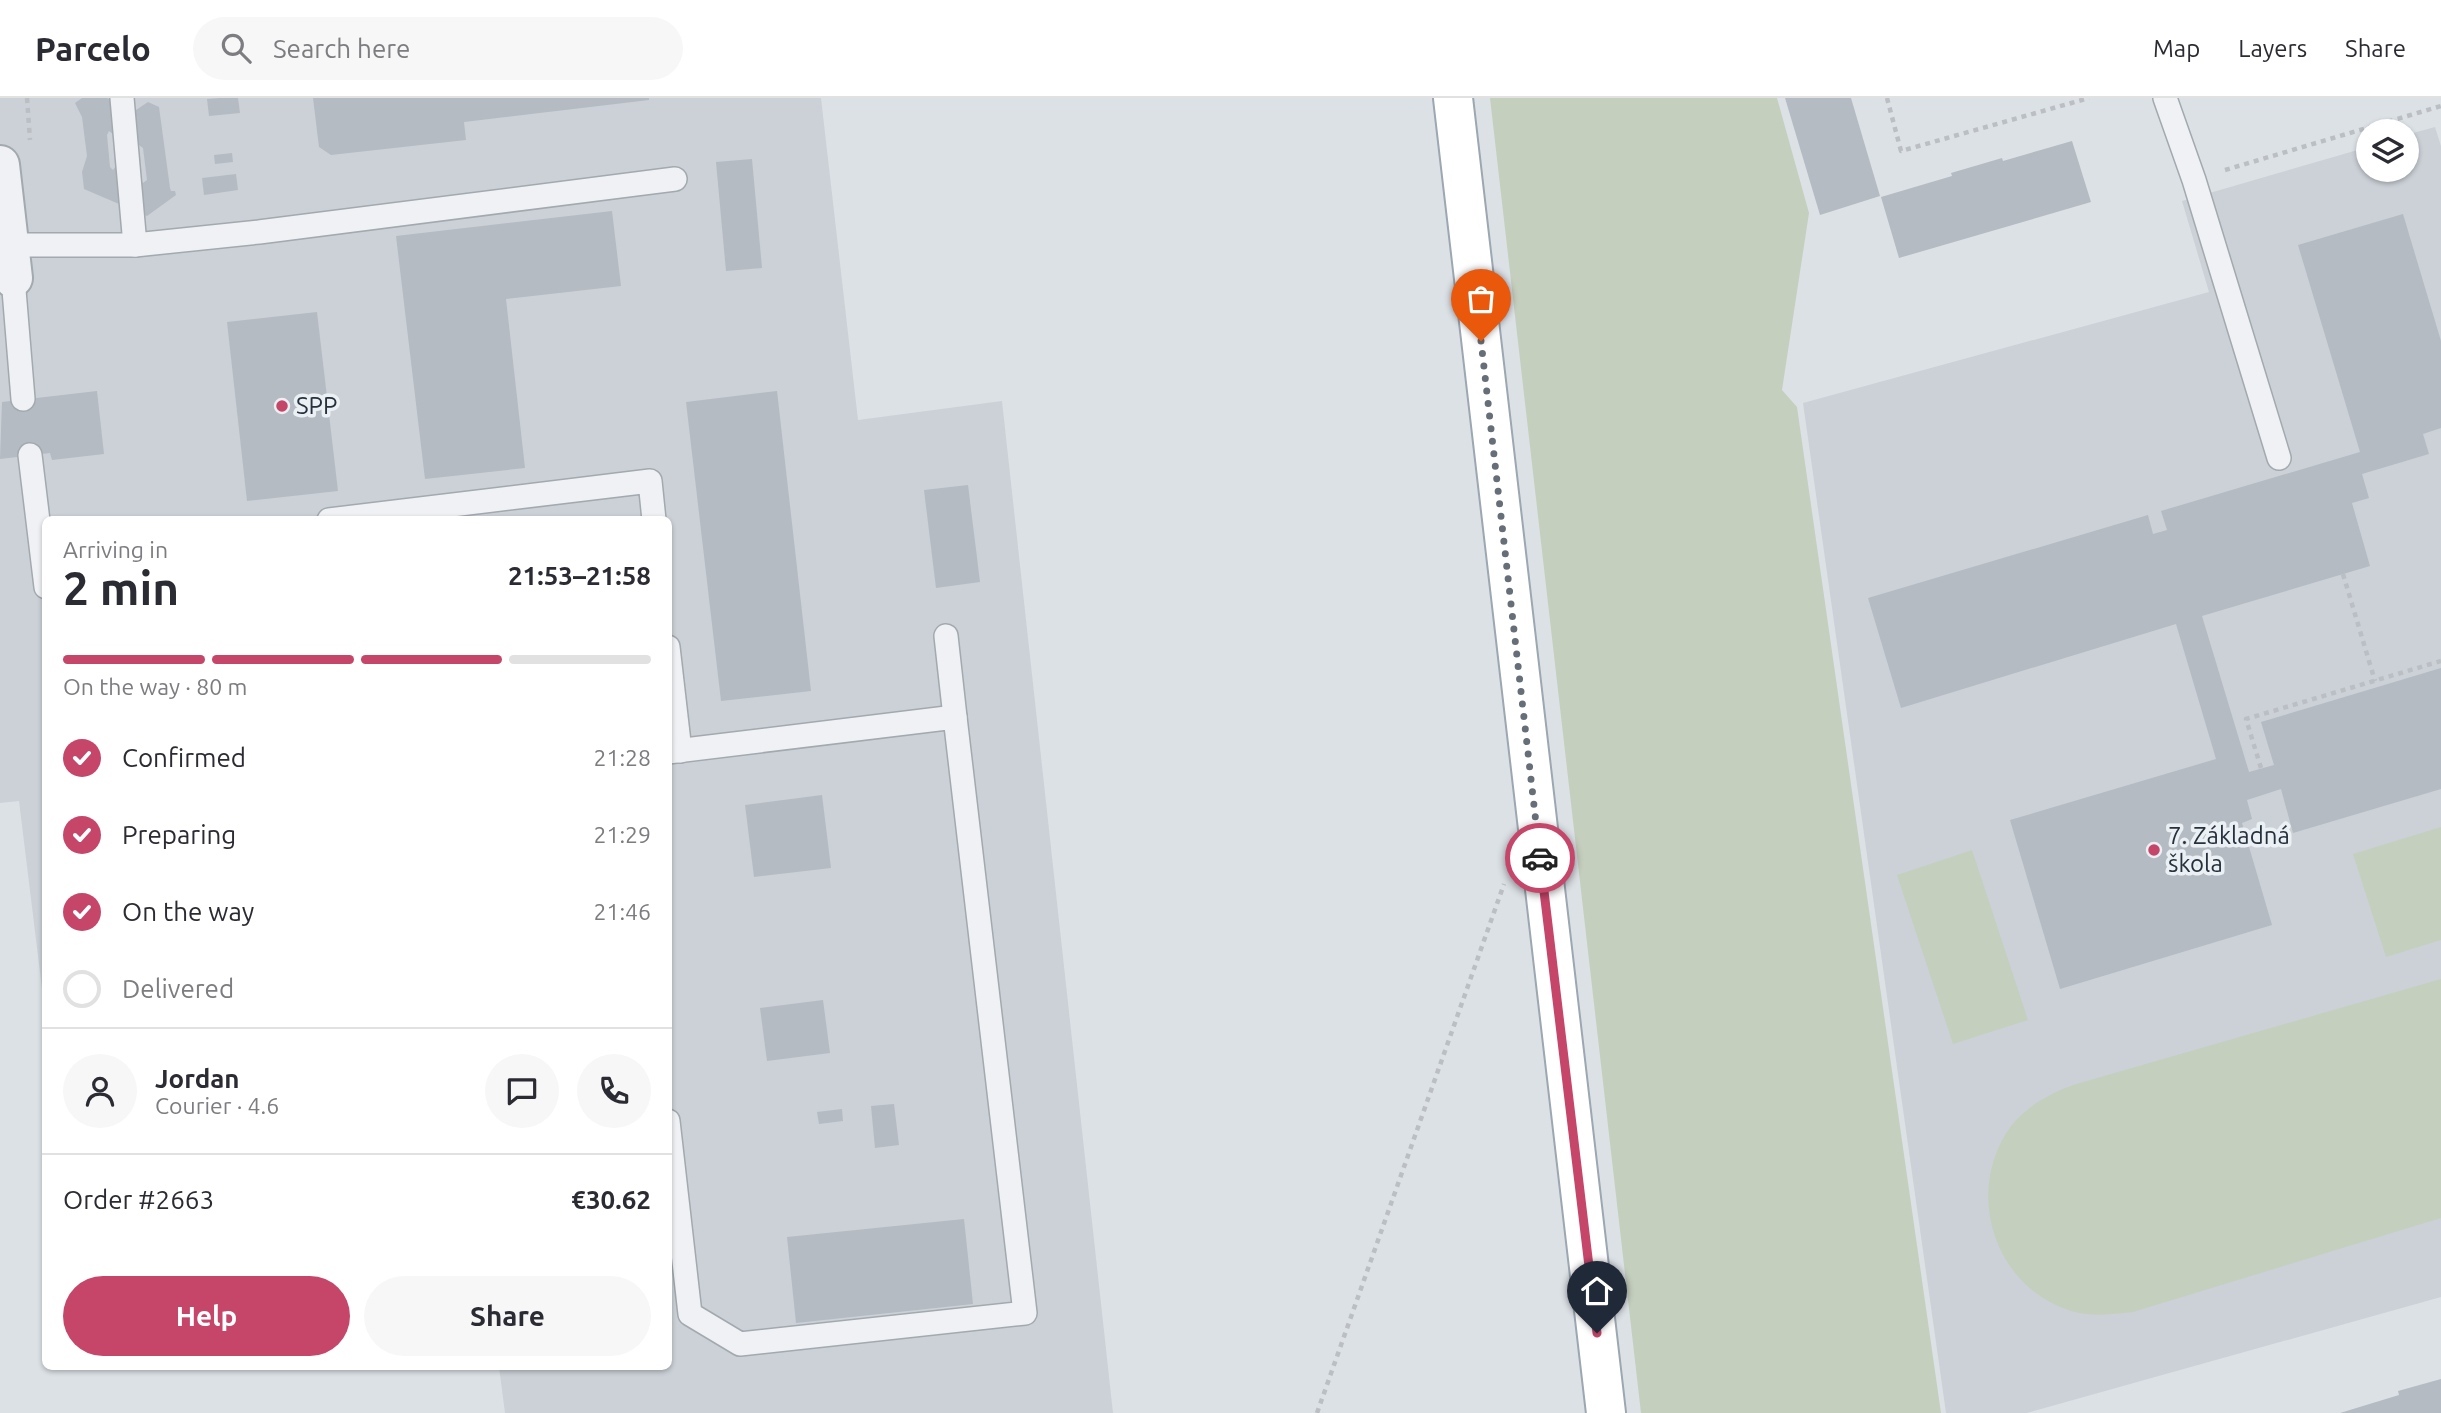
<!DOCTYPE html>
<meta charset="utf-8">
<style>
:root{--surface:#fff;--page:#f7f7f7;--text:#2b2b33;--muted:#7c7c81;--line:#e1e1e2;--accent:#c6466a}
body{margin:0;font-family:Ubuntu,sans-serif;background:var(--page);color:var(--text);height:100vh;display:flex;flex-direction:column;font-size:26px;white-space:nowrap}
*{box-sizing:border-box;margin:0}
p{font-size:23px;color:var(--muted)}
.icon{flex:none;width:38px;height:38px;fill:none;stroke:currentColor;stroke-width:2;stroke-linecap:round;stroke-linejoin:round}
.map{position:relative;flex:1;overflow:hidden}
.side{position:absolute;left:42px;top:418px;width:630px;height:854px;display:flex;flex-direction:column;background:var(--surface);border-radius:10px;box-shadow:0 2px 5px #0004}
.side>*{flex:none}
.fabs{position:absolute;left:2356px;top:21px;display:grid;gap:14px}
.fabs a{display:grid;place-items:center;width:63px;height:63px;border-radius:50%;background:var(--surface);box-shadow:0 2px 5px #0004;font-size:35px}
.pin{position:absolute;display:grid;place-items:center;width:60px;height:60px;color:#fff;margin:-72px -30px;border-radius:50% 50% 50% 0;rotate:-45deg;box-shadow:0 0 7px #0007}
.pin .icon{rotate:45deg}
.courier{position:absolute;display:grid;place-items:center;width:70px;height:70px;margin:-35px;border:5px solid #c6466a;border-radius:50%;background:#fff;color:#222;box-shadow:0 2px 9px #0007}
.head em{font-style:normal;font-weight:600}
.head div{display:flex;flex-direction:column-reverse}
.head{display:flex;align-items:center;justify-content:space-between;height:119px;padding:0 21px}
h1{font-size:46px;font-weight:600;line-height:52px}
.bar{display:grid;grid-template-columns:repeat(4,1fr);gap:10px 7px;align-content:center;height:84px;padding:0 21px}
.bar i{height:9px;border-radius:5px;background:var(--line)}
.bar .on{background:var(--accent)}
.bar p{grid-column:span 4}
.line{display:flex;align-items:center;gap:18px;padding:0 21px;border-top:2px solid var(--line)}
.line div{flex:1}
.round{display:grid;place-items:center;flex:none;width:74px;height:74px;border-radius:37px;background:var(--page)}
ol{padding:0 21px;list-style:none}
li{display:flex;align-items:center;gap:21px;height:77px}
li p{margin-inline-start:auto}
li .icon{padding:7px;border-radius:50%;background:var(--accent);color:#fff;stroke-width:4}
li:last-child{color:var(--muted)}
li i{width:38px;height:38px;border:4px solid var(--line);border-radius:50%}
.cta{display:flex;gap:14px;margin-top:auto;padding:14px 21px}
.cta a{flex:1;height:80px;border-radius:42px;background:var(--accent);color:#fff;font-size:28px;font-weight:600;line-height:80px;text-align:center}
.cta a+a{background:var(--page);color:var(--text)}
header{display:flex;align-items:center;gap:42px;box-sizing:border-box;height:98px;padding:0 35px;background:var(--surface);border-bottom:2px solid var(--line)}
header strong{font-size:33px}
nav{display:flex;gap:38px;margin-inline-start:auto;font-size:24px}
.search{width:490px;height:63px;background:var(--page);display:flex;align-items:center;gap:18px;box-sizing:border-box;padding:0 24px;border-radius:38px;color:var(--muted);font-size:26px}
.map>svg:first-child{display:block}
.built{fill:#cbd1d7}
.green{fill:#c5cfbe}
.building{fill:#b4bbc2;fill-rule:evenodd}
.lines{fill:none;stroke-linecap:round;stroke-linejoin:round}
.lane-casing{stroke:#a2a9af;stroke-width:26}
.street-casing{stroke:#a2a9af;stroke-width:42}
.primary-casing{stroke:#9ca7b1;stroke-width:42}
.path{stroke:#bbbfc4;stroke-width:4.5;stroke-dasharray:5 5;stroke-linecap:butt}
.lane{stroke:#eff1f4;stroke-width:23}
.street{stroke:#eff1f4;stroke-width:38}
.primary{stroke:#fff;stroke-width:38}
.done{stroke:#666f77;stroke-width:7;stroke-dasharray:0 12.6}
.route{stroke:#c6466a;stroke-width:9}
.poi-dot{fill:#c6466a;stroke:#ebf0f4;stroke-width:2.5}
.labels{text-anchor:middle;stroke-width:7;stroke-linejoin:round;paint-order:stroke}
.poi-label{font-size:24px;fill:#27313b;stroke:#ebf0f4;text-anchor:start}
</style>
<header>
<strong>Parcelo</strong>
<div class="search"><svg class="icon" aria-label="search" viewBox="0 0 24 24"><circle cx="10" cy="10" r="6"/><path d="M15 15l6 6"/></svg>Search here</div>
<nav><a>Map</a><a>Layers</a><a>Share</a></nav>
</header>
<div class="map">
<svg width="2441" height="1315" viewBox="0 0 2441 1315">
<rect width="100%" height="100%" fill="#dce1e6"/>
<g class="built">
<polygon points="0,0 821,0 858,322 1002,303 1113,1315 505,1315 499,1269 668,1269 668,422 46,422 45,915 19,703 0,705"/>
<polygon points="2435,29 2441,48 2441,1199 2027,1315 1946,1315 1803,305 2209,194 2182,103 2368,49 2368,72 2406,72 2406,37"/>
</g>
<g class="green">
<polygon points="1490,0 1777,0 1809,115 1782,292 1797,309 1941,1315 1641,1315"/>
<polygon points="2441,729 2441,842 2386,859 2353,756"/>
<polygon points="1972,752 2028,922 1953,946 1897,777"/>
<path d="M2441,881V1120L2133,1214C2113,1216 2094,1219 2075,1214C1994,1192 1963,1094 2011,1028C2027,1008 2049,996 2073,987Z"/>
</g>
<g class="building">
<path d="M82,0H107L136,12L148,4L159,9L170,90L171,93H175L176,97L147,118L84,91L82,74L87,58L82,19L75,5ZM109,33L113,36L116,68L113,72L110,69L107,37ZM139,47L143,50L147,82L143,85L140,82L137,50Z"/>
<polygon points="220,0 238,0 240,15 209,18 207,1"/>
<polygon points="313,0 649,0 649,2 464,24 466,42 331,57 319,49"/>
<polygon points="1785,0 1851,0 1880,98 1820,117"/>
<polygon points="2072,43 2091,104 1899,160 1881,99 1952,78 1951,75 2002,60 2003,63"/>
<polygon points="232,55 233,64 215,66 214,57"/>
<polygon points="752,61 762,170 726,173 716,64"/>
<polygon points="236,76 238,92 204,97 202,80"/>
<polygon points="612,113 621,188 506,201 525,370 425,381 396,138"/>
<polygon points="2403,116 2441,243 2441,330 2423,336 2429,356 2362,376 2369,400 2352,405 2370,468 2202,518 2249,674 2274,667 2261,624 2441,570 2441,691 2293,735 2281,691 2247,702 2252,721 2242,725 2272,827 2060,891 2010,722 2216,661 2176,526 1901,610 1868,500 2148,417 2153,436 2167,432 2161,413 2360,354 2298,147"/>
<polygon points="317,214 338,393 247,403 227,224"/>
<polygon points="97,293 104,356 52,362 50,355 0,361 2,304"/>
<polygon points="777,293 811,593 721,603 686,304"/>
<polygon points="968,387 980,484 936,490 924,392"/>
<polygon points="822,697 831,770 754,779 745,707"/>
<polygon points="823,902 830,955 767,963 760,910"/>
<polygon points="894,1006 899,1047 875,1050 871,1008"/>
<polygon points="842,1011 843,1023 819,1026 817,1014"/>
<polygon points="964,1121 973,1206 796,1225 787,1139"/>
<polygon points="2441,1281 2441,1315 2340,1315 2399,1297 2398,1293"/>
</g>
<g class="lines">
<defs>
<g id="lane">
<polyline points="122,0 135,147"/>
<polyline points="2165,0 2194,82 2279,360"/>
<polyline points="9,147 135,147 259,134 675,81"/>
<polyline points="13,180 23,301"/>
<polyline points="30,357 46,489"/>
<polyline points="329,422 650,383 654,422"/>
<polyline points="946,538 955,619"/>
<polyline points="668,549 680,653"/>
<polyline points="668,654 955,619 1025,1215 740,1246 690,1216 668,1023"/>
</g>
<polyline id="street" points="0,67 13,180"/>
<polyline id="primary" points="1453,0 1606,1315"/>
</defs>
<use href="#lane" class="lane-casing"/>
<use href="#street" class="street-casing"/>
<use href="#primary" class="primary-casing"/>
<g class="path">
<polyline points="27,0 30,42"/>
<polyline points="1887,0 1901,53 2089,0"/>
<polyline points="2225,72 2441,8"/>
<polyline points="2343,476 2375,583"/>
<polyline points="2261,670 2246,621 2441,563"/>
<polyline points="1317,1315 1504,786"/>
</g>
<use href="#lane" class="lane"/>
<use href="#street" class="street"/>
<use href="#primary" class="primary"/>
</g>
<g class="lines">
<polyline class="done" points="1481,243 1540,760"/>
<polyline class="route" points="1540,760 1597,1235"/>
</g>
<g class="poi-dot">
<circle cx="282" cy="308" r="7"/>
<circle cx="2154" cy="752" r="7"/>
</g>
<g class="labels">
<g class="poi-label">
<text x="296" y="316">SPP</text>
<text x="2168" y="746">7. Základná<tspan x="2168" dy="28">škola</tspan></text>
</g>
</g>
</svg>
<div class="fabs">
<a><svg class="icon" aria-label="layers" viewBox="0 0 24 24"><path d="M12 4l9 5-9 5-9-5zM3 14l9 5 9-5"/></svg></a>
</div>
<div class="pin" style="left:1481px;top:243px;background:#ea580c"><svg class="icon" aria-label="bag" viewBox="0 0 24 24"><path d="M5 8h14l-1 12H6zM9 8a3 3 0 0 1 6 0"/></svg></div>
<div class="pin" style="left:1597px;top:1235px;background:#1f2937"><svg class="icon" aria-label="home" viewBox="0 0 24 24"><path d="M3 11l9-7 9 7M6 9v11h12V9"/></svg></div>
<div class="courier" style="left:1540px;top:760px"><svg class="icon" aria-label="car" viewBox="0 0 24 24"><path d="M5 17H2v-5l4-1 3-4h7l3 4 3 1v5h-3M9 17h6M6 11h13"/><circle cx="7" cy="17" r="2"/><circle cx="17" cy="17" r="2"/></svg></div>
<section class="side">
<div class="head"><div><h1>2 min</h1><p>Arriving in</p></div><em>21:53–21:58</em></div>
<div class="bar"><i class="on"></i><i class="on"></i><i class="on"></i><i></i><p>On the way · 80 m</p></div>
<ol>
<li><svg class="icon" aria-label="check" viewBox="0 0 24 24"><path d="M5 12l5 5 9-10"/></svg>Confirmed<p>21:28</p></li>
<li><svg class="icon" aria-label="check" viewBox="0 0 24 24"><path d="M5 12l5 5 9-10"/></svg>Preparing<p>21:29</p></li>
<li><svg class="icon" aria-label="check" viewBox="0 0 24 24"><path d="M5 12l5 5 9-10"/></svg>On the way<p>21:46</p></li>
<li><i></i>Delivered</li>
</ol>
<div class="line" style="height:126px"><a class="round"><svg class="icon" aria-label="person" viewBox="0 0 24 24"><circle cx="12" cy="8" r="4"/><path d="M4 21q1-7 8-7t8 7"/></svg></a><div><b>Jordan</b><p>Courier · 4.6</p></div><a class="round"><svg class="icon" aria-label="chat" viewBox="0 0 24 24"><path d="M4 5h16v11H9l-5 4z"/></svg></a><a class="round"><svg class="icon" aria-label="phone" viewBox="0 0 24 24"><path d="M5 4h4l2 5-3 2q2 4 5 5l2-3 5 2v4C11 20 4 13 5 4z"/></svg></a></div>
<div class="line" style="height:91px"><div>Order #2663</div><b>€30.62</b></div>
<div class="cta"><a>Help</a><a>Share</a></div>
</section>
</div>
